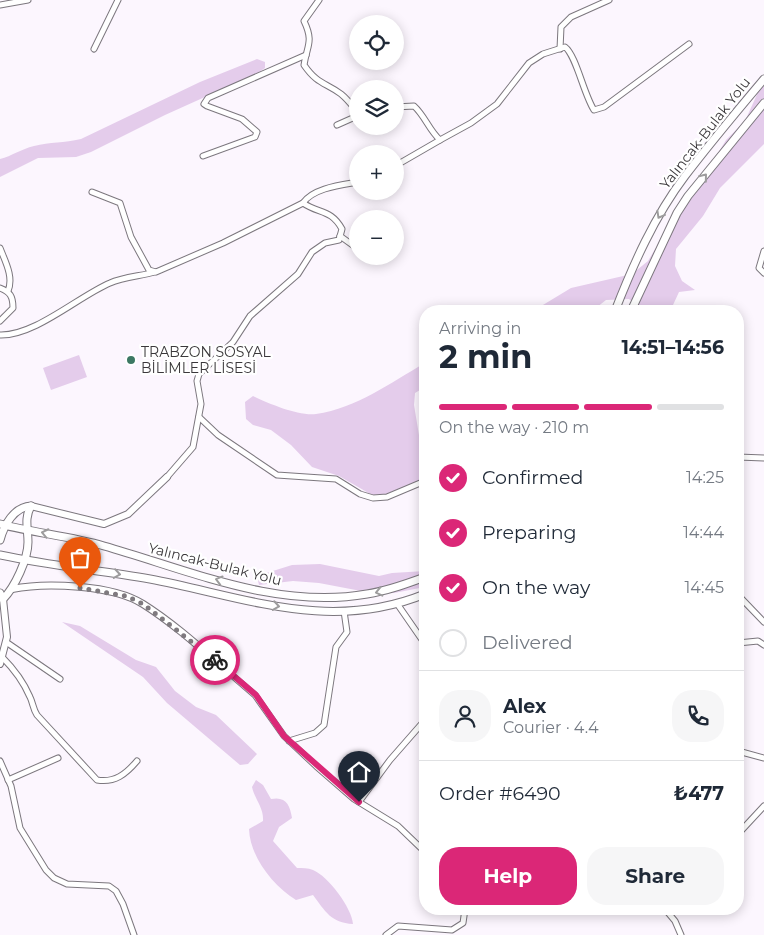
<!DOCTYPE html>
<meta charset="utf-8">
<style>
:root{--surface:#fff;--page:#f6f6f7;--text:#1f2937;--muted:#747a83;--line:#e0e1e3;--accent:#db2777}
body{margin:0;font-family:Montserrat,sans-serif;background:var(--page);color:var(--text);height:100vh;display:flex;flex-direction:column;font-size:19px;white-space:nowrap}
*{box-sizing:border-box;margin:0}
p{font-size:16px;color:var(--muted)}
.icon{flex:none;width:28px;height:28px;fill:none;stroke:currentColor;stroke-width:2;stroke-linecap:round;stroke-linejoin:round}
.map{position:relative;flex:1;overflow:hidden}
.drawer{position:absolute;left:419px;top:305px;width:325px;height:610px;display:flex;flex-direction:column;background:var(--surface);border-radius:20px;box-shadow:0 2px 12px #0003}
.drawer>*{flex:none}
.fabs{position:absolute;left:349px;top:15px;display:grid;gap:10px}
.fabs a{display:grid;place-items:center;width:55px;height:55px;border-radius:50%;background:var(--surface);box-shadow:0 2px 12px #0003;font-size:25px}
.pin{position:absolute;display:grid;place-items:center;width:42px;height:42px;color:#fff;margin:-51px -21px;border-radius:50% 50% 50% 0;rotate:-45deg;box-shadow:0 0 5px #0007}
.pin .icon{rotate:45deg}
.courier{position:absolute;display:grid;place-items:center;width:50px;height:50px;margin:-25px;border:4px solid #db2777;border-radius:50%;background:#fff;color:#222;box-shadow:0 1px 6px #0007}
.headline em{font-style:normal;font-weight:700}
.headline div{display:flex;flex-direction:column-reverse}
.headline{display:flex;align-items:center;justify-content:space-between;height:85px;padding:0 20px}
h1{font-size:32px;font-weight:700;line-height:38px}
.bar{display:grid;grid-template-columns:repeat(4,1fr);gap:8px 5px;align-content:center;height:60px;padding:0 20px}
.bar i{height:6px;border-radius:4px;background:var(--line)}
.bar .selected{background:var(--accent)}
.bar p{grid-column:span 4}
.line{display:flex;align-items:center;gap:12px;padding:0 20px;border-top:1px solid var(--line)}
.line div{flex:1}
.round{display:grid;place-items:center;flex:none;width:52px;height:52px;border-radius:20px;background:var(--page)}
ol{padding:0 20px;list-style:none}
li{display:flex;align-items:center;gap:15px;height:55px}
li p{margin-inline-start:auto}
li .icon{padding:5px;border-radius:50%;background:var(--accent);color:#fff;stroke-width:4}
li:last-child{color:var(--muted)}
li i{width:28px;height:28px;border:2px solid var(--line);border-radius:50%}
.cta{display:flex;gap:10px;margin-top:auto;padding:10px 20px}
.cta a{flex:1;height:58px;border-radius:20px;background:var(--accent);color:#fff;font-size:20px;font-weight:700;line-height:58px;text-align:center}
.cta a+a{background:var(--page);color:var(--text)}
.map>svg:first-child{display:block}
.green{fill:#e4cceb}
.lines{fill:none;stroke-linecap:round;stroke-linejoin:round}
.minor-casing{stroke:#7c777e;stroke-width:7}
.tertiary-casing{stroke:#7c777e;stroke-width:8}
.secondary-casing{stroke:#7c777e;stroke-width:9}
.minor{stroke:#fff;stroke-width:5}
.tertiary{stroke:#fff;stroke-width:6}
.secondary{stroke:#fff;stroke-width:7}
.oneway{stroke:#9d9c9d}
.done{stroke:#7f7a7f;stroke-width:5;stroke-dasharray:0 9}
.route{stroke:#db2777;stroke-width:6}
.poi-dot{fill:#3c7863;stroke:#fff;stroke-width:2}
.labels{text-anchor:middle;stroke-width:4.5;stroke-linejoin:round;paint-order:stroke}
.street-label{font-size:14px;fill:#3b383b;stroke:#fff}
.poi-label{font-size:14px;fill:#3b383b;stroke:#fff;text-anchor:start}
</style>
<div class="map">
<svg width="764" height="935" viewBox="0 0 764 935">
<rect width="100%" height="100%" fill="#fcf6fe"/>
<g class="green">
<path d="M257,59L265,62V68L256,74L165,115L91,152L76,157L38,158L0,177V159C12,156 21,149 34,146C50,142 64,143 81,139L200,82Z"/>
<polygon points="764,79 764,144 720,188 703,216 676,249 675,266 682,281 695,290 679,292 673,305 683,311 643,311 629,299 606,300 592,311 533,311 571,288 632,274 648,261 683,202 700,183 726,140 745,121"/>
<polygon points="79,355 87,377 51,390 43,368"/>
<path d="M425,363V387L415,393L414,405L419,435L425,449V478L386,494L372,495L339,476L312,467L291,445L271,430L253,425L246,419L245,402L253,396C270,404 298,416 316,414C357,408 390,383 425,363Z"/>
<polygon points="320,564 379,576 392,573 425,571 425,587 394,593 361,591 319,583 293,581 259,585 257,576 292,565"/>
<polygon points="62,622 80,626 136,660 156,667 175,691 196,707 216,715 257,754 248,764 240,765 167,703 143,677"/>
<path d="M256,780L263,785L271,799C286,796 290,805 292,818L279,827L273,841L297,868C302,868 308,868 313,870C328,876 352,908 353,924C331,923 325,911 313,895L296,900C273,886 250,857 249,829L263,821C264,808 255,800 252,787Z"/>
</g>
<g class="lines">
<defs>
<g id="minor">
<path d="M319,0L304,21C314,42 307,45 304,65C318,85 325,82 341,94C346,98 351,104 355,109V117L337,125"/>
<polyline points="0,5 28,0"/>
<polyline points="94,49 118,0"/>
<polyline points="560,49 561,27 571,17 609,0"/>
<path d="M395,107L414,106C425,116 429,130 440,140L471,123L497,104L529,63L543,54L565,47C576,55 584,95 594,110L604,107L689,44"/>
<polyline points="203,156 255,137 257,132 242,119 207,106 204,104 208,98 306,55"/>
<polyline points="395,166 440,140"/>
<polyline points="92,192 120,203 131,237 149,270 156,272 223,243 303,203"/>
<polyline points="340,236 358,249"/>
<path d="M0,248C5,261 14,277 8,291"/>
<polyline points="764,251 759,268 764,273"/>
<path d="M0,288C10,292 13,296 13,308L0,321"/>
<path d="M0,335C35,336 79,296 110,283C123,277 141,276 155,272"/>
<polyline points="199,417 218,435 277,475 336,479 360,494 373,498 387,497 425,481"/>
<polyline points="738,457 764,458"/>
<path d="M167,477L193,447L201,404L197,381L199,374L233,342L250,316L298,274L312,252L325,243L339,240L342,229C331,209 319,214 303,203C313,188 341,185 358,182"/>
<polyline points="738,595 764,622"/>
<polyline points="398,605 425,644"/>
<polyline points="6,642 60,679"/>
<polyline points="738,643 758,641 764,645"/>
<path d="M2,657C13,668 24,683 30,697C33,703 33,709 37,715L97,780C115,783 126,774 137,761"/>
<polyline points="219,664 255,695 284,736 316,766 354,799 398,826 425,852"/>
<polyline points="289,741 315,733 324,725 336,647 347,632 344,611"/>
<polyline points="738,751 764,758"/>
<polyline points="0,761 11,786 20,828 46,870 54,878 67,884 109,886 116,891 123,904 134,935"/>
<polyline points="8,780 58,758"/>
<polyline points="359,802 390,760 425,720"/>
<polyline points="738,834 764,806"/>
<polyline points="665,909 675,921 681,935"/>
<polyline points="386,935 398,926 452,930 463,923 465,909"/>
</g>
<g id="tertiary">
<polyline points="31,506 104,524 128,514 167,477"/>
<path d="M12,589C46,582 113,585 143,604C170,621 195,643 219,664"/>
<polyline points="0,664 7,637 3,599"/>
</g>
<g id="secondary">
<path d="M615,311C633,265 654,217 685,176C710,143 737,111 764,79"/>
<polyline points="631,311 677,213 688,196 764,103"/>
<path d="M0,524C34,533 70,536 104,546C189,570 277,610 367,594C387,591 406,584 425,577"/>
<path d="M0,540C4,525 14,507 31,506"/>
<path d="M0,555C50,566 100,570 150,579C245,597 329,633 425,594"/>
<path d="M0,593L3,599C15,587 28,559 28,542C28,529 24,518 31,506"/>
</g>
</defs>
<use href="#minor" class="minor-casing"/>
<use href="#tertiary" class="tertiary-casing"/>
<use href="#secondary" class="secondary-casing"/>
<use href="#minor" class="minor"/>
<use href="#tertiary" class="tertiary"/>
<use href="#secondary" class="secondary"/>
</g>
<defs><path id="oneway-chevron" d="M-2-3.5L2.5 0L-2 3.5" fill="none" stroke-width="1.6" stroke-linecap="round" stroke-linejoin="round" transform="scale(1.25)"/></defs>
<g class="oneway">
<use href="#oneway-chevron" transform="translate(704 177) rotate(-51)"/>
<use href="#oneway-chevron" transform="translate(660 215) rotate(119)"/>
<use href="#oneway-chevron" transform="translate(45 533) rotate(-168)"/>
<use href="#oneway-chevron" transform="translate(117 574) rotate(9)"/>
<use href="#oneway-chevron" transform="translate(219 580) rotate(-165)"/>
<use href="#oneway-chevron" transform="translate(379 592) rotate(167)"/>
<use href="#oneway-chevron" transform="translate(276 606) rotate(9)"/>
</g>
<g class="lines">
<polyline class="done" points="80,588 126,596 143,604 215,660"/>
<polyline class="route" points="215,660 256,695 284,736 359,802"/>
</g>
<circle class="poi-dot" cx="131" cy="360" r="5"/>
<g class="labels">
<g class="street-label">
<text transform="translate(705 133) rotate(-52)" y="5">Yalıncak-Bulak Yolu</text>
<text transform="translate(215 564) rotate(14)" y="5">Yalıncak-Bulak Yolu</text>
</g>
<g class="poi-label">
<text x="141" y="357">TRABZON SOSYAL<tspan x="141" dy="16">BİLİMLER LİSESİ</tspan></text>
</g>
</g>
</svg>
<div class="fabs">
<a><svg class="icon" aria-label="locate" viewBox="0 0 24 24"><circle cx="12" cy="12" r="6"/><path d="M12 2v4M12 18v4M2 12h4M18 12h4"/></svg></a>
<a><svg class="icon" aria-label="layers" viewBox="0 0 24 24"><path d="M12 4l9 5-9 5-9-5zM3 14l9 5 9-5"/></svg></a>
<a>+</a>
<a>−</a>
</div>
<div class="pin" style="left:80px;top:588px;background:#ea580c"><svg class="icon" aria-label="bag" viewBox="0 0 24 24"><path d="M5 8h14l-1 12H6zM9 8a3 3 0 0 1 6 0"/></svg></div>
<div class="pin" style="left:359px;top:802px;background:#1f2937"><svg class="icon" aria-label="home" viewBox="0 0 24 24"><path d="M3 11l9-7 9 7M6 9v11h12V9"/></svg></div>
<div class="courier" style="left:215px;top:660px"><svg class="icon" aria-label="bike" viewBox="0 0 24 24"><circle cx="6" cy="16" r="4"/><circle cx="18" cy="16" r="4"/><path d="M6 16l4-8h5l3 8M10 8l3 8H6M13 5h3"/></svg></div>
<section class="drawer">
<div class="headline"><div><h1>2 min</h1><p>Arriving in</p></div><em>14:51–14:56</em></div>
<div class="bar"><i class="selected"></i><i class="selected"></i><i class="selected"></i><i></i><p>On the way · 210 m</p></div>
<ol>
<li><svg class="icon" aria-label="check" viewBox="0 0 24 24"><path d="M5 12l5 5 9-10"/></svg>Confirmed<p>14:25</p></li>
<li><svg class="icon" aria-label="check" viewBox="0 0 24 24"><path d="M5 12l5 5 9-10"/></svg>Preparing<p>14:44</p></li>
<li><svg class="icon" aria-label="check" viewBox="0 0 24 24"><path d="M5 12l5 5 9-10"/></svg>On the way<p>14:45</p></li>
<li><i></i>Delivered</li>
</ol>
<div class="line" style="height:90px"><a class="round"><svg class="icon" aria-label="person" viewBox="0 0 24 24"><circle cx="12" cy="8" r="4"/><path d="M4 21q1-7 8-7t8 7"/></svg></a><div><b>Alex</b><p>Courier · 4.4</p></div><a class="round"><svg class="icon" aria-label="phone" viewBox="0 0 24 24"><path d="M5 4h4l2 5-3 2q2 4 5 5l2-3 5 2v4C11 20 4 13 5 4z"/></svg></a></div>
<div class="line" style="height:65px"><div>Order #6490</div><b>₺477</b></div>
<div class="cta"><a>Help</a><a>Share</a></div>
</section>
</div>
